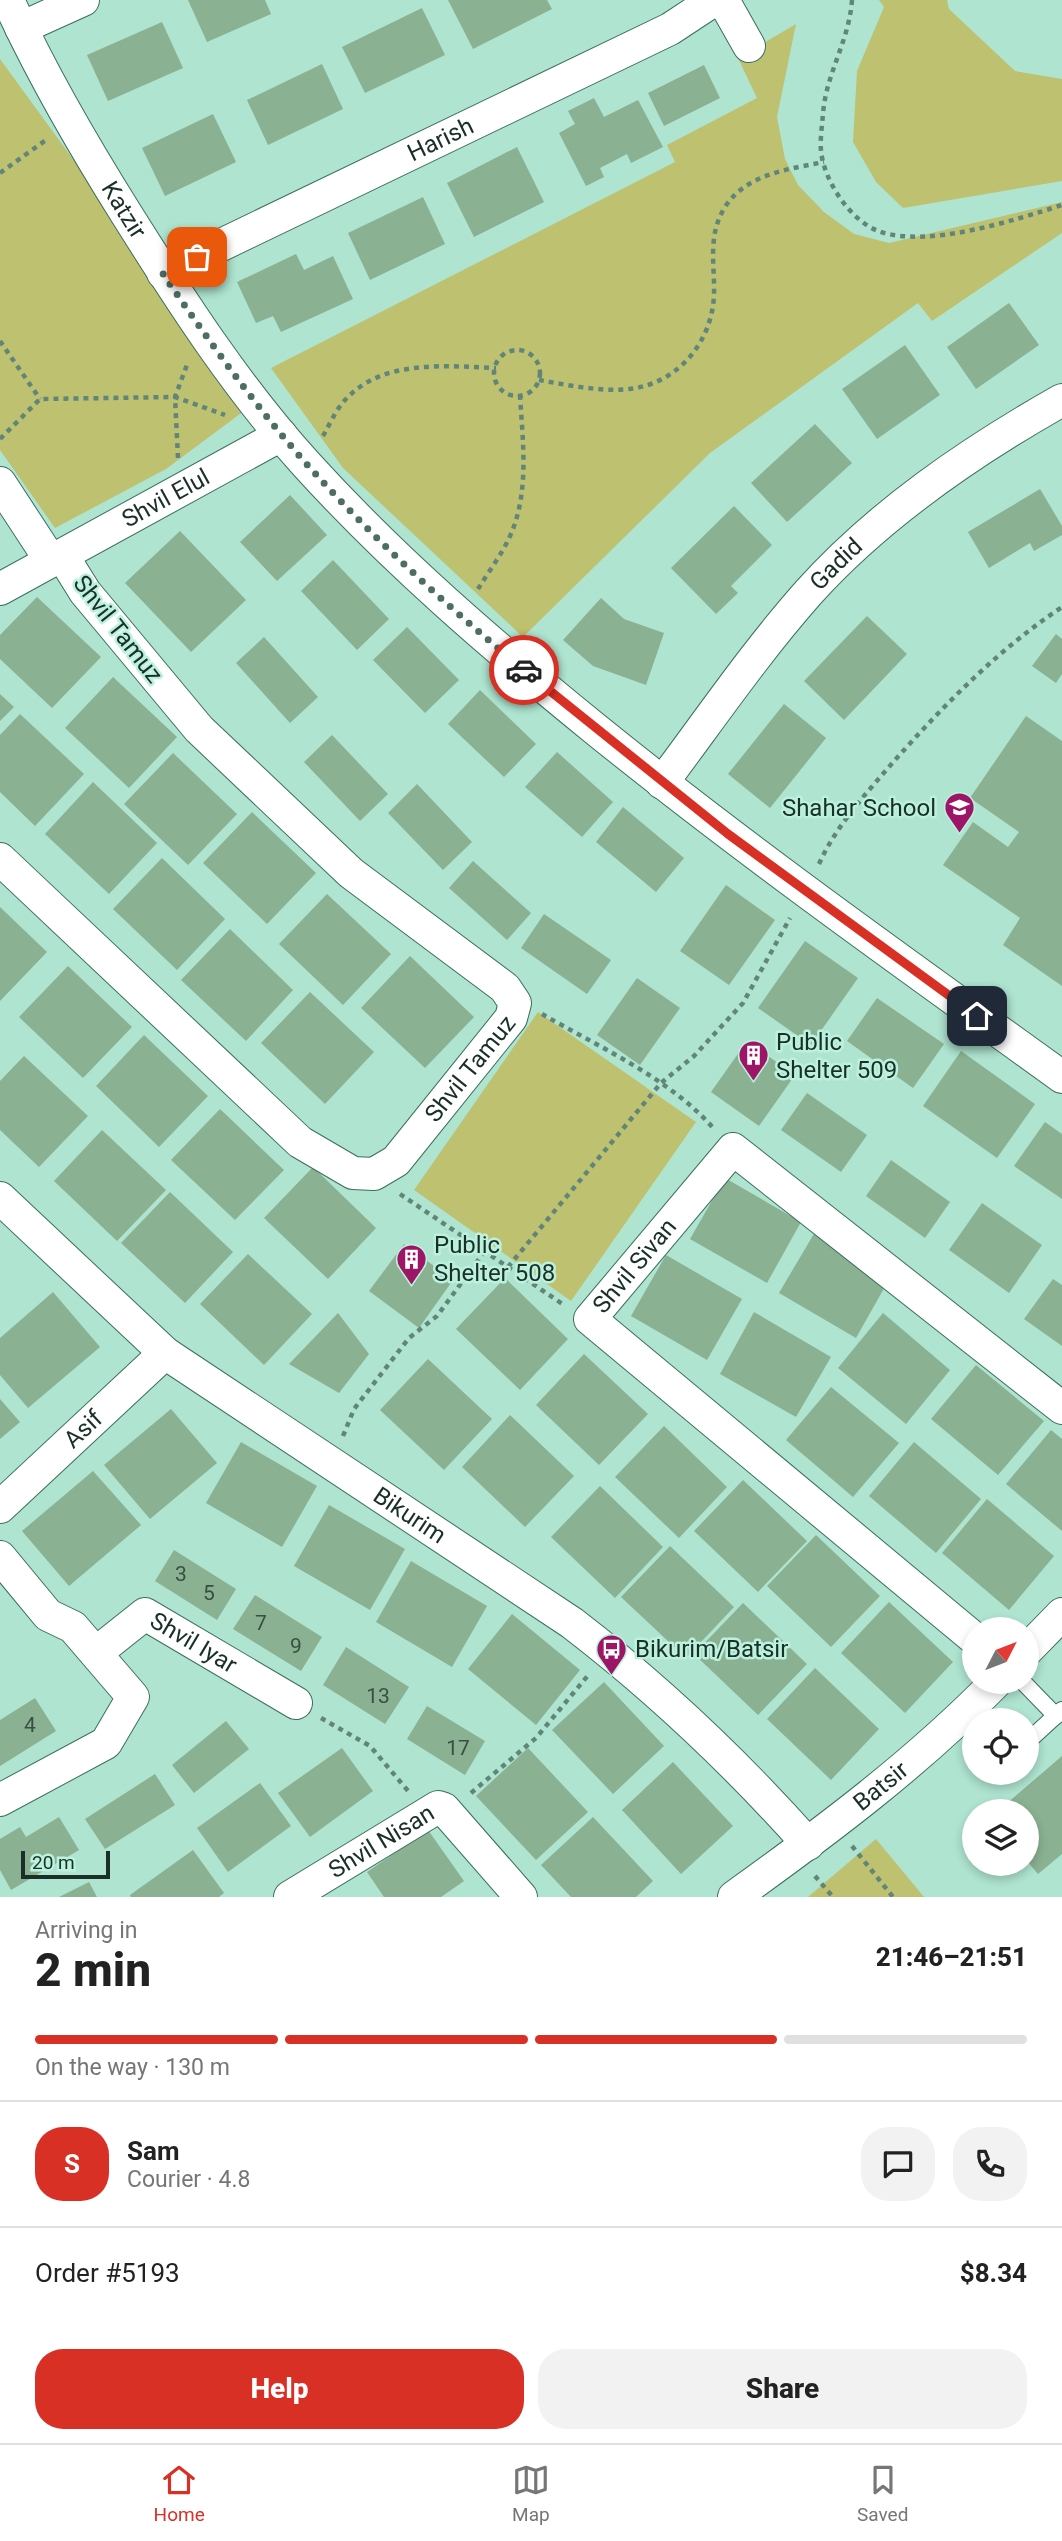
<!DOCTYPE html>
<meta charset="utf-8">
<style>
:root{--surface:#fff;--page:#f2f2f2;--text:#222;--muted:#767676;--line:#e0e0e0;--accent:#d93025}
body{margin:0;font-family:Roboto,sans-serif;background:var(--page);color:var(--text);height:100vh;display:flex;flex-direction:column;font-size:26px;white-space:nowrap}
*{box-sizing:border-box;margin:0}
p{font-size:23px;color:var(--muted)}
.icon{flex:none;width:38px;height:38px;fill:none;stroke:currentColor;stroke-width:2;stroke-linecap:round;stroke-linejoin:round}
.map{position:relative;height:1897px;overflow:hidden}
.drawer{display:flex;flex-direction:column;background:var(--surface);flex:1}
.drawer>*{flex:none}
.needle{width:46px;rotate:48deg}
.controls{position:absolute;left:962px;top:1617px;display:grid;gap:14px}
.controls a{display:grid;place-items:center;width:77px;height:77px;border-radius:50%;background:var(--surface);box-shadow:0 4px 10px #0003;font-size:35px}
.scale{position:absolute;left:21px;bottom:18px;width:89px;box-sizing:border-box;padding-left:7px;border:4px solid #1a2f28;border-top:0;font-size:19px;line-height:24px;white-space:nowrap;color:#1a2f28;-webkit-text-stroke:5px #bbf1dd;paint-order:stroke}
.pin{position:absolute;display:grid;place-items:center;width:60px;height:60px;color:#fff;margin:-30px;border-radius:14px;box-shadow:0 4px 10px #0006}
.courier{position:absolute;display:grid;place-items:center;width:70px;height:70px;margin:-35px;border:5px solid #d93025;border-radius:50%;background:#fff;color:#222;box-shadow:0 2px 9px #0007}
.overview em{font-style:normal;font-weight:800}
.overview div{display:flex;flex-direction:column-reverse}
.overview{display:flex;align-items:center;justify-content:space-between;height:119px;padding:0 35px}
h1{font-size:46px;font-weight:800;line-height:52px}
.bar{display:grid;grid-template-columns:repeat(4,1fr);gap:10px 7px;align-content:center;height:84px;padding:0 35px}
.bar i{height:9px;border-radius:5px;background:var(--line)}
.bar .selected{background:var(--accent)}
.bar p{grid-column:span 4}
.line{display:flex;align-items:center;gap:18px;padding:0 35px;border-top:2px solid var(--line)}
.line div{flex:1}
.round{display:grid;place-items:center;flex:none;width:74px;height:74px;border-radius:28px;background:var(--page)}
.button{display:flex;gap:14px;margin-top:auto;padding:14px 35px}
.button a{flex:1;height:80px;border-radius:28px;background:var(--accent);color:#fff;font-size:28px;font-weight:800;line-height:80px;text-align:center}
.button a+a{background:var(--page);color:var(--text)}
.menu{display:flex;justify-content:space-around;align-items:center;height:98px;border-top:2px solid var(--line);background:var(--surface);font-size:19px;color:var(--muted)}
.menu a{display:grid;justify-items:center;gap:4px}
.menu .selected{color:var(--accent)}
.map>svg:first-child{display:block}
.green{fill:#bec170}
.building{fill:#8ab191}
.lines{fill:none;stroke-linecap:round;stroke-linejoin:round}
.lane-casing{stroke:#3b6e5e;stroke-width:18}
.street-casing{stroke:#3b6e5e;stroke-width:34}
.path{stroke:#618679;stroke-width:4.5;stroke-dasharray:5 5;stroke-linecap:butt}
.lane{stroke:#fff;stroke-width:16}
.street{stroke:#fff;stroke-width:32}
.done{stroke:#4e6e63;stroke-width:7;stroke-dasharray:0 12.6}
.route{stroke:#d93025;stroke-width:9}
.labels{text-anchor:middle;stroke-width:5;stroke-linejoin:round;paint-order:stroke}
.number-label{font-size:21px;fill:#365042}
.street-label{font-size:24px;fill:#1a2f28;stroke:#bbf1dd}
.poi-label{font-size:24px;fill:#1a2f28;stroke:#bbf1dd;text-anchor:start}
</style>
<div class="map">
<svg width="1062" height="1897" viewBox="0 0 1062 1897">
<rect width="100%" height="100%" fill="#aee4d0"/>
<g class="green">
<polygon points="879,0 947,0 949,9 1015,71 1062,79 1062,181 903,208 876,182 853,142 857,71 884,7"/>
<polygon points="796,24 777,117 785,159 798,185 824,212 854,234 889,243 1062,202 1062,233 932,321 918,303 710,453 523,637 343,468 271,368 675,162 667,145 757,98 738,58"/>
<polygon points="0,59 252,405 166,469 55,528 0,450"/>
<polygon points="538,1012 696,1122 571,1301 414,1190"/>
<polygon points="876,1839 924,1897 808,1897"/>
</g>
<g class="building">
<polygon points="188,0 265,0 271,14 207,42"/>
<polygon points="448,0 547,0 552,9 473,49"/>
<polygon points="422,8 445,55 365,93 342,47"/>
<polygon points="162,22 183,68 108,101 87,55"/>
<polygon points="322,64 343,109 268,145 247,100"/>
<polygon points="704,65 720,98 664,126 648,93"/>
<polygon points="594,98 604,117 638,100 663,147 631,163 627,154 600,168 604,177 586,186 559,133 575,124 568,111"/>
<polygon points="213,114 236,162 165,196 142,148"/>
<polygon points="517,147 544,202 474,237 447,183"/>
<polygon points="423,197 445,244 370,280 348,233"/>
<polygon points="296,254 304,270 333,256 353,299 281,332 273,316 256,323 237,282"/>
<polygon points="1009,303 1039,345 976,389 947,347"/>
<polygon points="905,345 940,395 877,439 842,389"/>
<polygon points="815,424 852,463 787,522 751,483"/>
<polygon points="1040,489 1062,526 1062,535 1034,551 1030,543 989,568 968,532"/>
<polygon points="290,495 327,535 277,581 240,542"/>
<polygon points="734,506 772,545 731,586 738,593 716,614 671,568"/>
<polygon points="180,531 246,600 191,652 125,583"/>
<polygon points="333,560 389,619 357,650 301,591"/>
<polygon points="37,597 101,657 52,708 0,659 0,635"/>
<polygon points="601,598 624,619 664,633 646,685 593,666 563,640"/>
<polygon points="867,616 907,654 844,720 804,681"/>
<polygon points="407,627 459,680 425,713 373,660"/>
<polygon points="1056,634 1062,639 1062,674 1056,683 1032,666"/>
<polygon points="264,637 318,697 290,723 236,663"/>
<polygon points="113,677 177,737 129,788 65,728"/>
<polygon points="480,690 536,744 504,777 448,724"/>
<polygon points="0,694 14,707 0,721"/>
<polygon points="784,704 826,738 770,808 728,774"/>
<polygon points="20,714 84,774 35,826 0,792 0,735"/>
<polygon points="1026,716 1062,741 1062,986 1003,945 1020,918 943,865 973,822 1008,847 1019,832 970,798"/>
<polygon points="332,735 388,794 360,821 304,762"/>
<polygon points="557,752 613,802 582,837 525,787"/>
<polygon points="173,753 237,814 188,865 124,804"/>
<polygon points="93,782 157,843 109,894 45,834"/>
<polygon points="417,784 472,842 443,870 388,813"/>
<polygon points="623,807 684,858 656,892 596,842"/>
<polygon points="252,812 316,873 267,924 203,863"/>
<polygon points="162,858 225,919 177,970 113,909"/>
<polygon points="473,861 531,913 507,940 449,888"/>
<polygon points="726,885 775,920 729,985 680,951"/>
<polygon points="327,894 391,954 343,1005 279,944"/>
<polygon points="0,907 47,952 0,1001"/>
<polygon points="544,914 611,960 587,994 521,948"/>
<polygon points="230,929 293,990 246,1041 181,980"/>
<polygon points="805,941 858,978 811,1045 758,1008"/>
<polygon points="410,956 474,1017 425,1068 361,1008"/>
<polygon points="68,966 132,1027 83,1078 19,1017"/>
<polygon points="637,978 680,1008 640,1065 597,1035"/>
<polygon points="310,992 374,1052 325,1104 261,1043"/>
<polygon points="877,998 944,1044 913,1088 847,1041"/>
<polygon points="144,1035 208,1096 159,1147 96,1086"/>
<polygon points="747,1041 795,1075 759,1126 711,1092"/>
<polygon points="961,1051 1035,1104 997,1158 923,1106"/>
<polygon points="24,1056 88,1116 39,1167 0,1130 0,1081"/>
<polygon points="807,1093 867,1135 841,1172 781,1130"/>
<polygon points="220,1109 284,1170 235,1220 171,1160"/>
<polygon points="1045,1122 1062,1134 1062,1199 1014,1166"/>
<polygon points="102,1130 166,1190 117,1241 54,1181"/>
<polygon points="891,1160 950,1202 925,1238 866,1196"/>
<polygon points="313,1167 376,1228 328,1279 264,1218"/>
<polygon points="725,1178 801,1222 767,1283 690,1239"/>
<polygon points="170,1192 233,1252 185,1303 121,1243"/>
<polygon points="982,1203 1042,1245 1009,1293 949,1250"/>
<polygon points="815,1232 891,1276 856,1338 779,1293"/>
<polygon points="404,1244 453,1280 419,1328 369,1291"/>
<polygon points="248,1254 312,1314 264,1365 200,1304"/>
<polygon points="666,1255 742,1299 707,1360 631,1316"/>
<polygon points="505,1278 568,1339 520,1390 456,1329"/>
<polygon points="1053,1279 1062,1285 1062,1346 1024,1319"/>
<polygon points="53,1292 100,1347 28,1408 0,1375 0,1338"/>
<polygon points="754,1312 831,1357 796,1417 720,1374"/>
<polygon points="338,1313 369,1354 339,1393 289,1364"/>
<polygon points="883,1313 950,1370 906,1424 838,1368"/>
<polygon points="584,1354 648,1414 599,1465 536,1405"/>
<polygon points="428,1359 492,1419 444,1470 380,1410"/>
<polygon points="976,1365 1044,1421 998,1475 931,1419"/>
<polygon points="831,1387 899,1443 853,1497 786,1440"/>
<polygon points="0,1399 20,1422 0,1439"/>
<polygon points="171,1409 217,1463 150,1519 104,1465"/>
<polygon points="510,1415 574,1476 525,1527 462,1467"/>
<polygon points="664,1426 727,1487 679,1538 615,1477"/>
<polygon points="1051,1430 1062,1439 1062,1531 1006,1484"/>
<polygon points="241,1442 317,1486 282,1547 206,1503"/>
<polygon points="914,1442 981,1499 936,1553 869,1496"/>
<polygon points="93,1471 141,1525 69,1586 22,1531"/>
<polygon points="743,1480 807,1541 758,1592 694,1531"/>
<polygon points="600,1486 663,1547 615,1598 551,1537"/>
<polygon points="987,1499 1054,1556 1009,1610 942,1553"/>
<polygon points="329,1505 405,1549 370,1610 294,1566"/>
<polygon points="816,1535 880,1596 831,1647 767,1586"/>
<polygon points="670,1546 734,1607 686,1658 621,1597"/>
<polygon points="174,1550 236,1589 217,1620 155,1581"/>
<polygon points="411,1561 487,1606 452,1667 376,1622"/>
<polygon points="255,1595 322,1637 301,1671 233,1629"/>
<polygon points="889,1602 953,1662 905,1713 841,1653"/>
<polygon points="743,1603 807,1664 758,1715 694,1654"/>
<polygon points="512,1614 580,1670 536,1725 468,1669"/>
<polygon points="346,1647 409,1687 385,1724 323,1685"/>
<polygon points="815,1668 879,1729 831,1780 767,1719"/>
<polygon points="604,1682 664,1746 613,1794 552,1730"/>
<polygon points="35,1698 56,1731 0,1766 0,1720"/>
<polygon points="427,1706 485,1741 465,1775 407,1739"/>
<polygon points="226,1721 249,1749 194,1793 172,1765"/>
<polygon points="342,1748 373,1791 310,1837 278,1793"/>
<polygon points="528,1748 588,1812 536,1860 476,1796"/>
<polygon points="1062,1756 1062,1854 1038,1874 1027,1861 1027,1811 998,1811"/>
<polygon points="673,1762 733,1826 681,1874 622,1810"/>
<polygon points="155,1774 175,1805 105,1849 85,1819"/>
<polygon points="260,1783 291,1826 228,1872 197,1828"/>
<polygon points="59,1817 79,1850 11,1890 0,1870 0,1839 20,1827 26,1837"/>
<polygon points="593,1817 653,1881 636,1897 571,1897 541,1865"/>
<polygon points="428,1830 464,1881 441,1897 384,1897 367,1872"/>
<polygon points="193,1850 224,1893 219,1897 131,1897 130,1895"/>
<polygon points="89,1882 97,1897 59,1897"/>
</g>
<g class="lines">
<defs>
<g id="lane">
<polyline points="1023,1682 1056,1716"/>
<polyline points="1027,1742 1062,1710"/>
</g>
<g id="street">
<path id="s1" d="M8,0C42,75 83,145 127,215C181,301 237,388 306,464C394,561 493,646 594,728C746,851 904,963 1062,1077"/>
<polyline points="723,0 749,46"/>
<polyline points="21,28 83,0"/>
<path id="s2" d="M163,273L670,29L714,0"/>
<polyline points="0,483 51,561"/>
<path id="s3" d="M0,589L281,435"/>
<path id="s4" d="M662,783C710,719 755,653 808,593C879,514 970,452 1062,400"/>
<path id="s5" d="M0,859L300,1142L353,1173L374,1174L396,1161L511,1018L515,1003L505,988L351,873L199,729L85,592L62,555"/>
<path id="s6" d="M0,1198L165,1353L572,1623C658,1689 736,1763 808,1844"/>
<path id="s7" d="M0,1507L165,1353"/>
<polyline points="0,1557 48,1615 73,1627 133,1697 106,1743 0,1800"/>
<path id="s8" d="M975,1639L590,1319L733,1149L1062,1408"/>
<polyline points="1027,1650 1062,1614"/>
<path id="s9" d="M96,1653L145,1614L296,1703"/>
<path id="s10" d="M290,1897L438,1807L444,1809L521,1897"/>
<path id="s11" d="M734,1897C826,1831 917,1763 996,1682"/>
</g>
</defs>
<use href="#lane" class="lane-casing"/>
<use href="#street" class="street-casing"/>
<g class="path">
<path d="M852,0C849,42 826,73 823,114C822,126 820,139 821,151C824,181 850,220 878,231C927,249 1015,220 1062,205"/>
<polyline points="0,173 46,140"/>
<polyline points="0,341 40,399"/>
<circle cx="517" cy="373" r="23"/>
<path d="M539,380C568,385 599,392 629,389C677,384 712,343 714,295C715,264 707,236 725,207C746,174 789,169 824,162"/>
<path d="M323,436C330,424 336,409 346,399C383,359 446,366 496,368"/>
<polyline points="0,439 40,399 175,397 188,362"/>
<polyline points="178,458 175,397 225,415"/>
<path d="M478,589C486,576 496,562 504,548C531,501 523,447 520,395"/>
<path d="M819,864C835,828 863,797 888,768C940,709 996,651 1062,607"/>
<path d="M542,1014C599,1047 671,1079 714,1129"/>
<polyline points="400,1194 564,1305"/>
<polyline points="508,1267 661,1083 694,1056 743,1003 790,918"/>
<polyline points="343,1436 354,1409 409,1338 437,1316 490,1244"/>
<polyline points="321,1718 370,1746 409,1792"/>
<polyline points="471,1793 536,1738 590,1673"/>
<polyline points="852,1846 893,1897"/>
<polyline points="815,1876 833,1897"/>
</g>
<use href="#lane" class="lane"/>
<use href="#street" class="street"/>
</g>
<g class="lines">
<path class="done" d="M197,257L163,274C207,338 252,402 304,461C371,537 446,605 524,670"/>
<polyline class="route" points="524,670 728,834 977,1016"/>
</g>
<defs>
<symbol id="school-pin" viewBox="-11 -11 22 30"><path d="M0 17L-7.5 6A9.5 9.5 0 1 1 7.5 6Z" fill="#9c1566" stroke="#bbf1dd"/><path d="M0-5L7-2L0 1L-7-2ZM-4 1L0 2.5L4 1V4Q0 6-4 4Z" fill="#fff"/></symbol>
<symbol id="building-pin" viewBox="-11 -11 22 30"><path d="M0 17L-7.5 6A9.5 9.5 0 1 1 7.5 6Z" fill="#9c1566" stroke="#bbf1dd"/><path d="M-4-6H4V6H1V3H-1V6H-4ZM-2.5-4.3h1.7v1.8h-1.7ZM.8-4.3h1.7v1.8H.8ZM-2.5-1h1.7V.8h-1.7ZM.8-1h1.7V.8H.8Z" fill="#fff"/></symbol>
<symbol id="bus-pin" viewBox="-11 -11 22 30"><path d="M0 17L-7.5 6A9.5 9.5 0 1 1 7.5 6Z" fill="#9c1566" stroke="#bbf1dd"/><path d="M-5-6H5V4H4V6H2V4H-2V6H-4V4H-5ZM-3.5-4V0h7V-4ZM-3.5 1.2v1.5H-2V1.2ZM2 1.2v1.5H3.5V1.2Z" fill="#fff"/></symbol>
</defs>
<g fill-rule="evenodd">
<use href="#school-pin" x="942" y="790" width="35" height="47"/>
<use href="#building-pin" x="736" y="1038" width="35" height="47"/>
<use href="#building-pin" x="394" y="1242" width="35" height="47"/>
<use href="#bus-pin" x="594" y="1632" width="35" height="47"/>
</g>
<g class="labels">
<g class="number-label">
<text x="181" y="1581">3</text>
<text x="209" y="1600">5</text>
<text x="261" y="1630">7</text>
<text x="296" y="1653">9</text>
<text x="378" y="1703">13</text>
<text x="30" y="1732">4</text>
<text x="458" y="1755">17</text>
</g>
<g class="street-label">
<text dy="8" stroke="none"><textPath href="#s2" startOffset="308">Harish</textPath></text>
<text dy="8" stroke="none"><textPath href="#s1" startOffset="240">Katzir</textPath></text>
<text dy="8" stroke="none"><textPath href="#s3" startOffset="189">Shvil Elul</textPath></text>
<text dy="8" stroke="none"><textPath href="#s4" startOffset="280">Gadid</textPath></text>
<text transform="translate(118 629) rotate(52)" y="8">Shvil Tamuz</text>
<text dy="8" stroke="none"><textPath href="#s5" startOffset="639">Shvil Tamuz</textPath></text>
<text dy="8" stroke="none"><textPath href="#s8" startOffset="570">Shvil Sivan</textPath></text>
<text dy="8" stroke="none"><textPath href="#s7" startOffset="114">Asif</textPath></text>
<text dy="8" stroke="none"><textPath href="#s6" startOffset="520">Bikurim</textPath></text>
<text dy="8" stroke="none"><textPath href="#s9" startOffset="119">Shvil Iyar</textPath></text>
<text dy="8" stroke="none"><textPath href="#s11" startOffset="184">Batsir</textPath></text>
<text dy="8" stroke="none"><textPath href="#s10" startOffset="107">Shvil Nisan</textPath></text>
</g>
<g class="poi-label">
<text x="936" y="816" text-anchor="end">Shahar School</text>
<text x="776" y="1050">Public<tspan x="776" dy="28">Shelter 509</tspan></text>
<text x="434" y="1253">Public<tspan x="434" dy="28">Shelter 508</tspan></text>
<text x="635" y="1657">Bikurim/Batsir</text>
</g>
</g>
</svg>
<div class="controls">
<a><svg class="needle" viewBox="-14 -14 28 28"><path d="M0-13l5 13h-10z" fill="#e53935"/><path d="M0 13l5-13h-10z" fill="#767676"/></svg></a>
<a><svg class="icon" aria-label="locate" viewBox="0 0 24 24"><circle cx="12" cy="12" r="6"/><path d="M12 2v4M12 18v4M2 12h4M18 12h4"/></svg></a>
<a><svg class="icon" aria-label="layers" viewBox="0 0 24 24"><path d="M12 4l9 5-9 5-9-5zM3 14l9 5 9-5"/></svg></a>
</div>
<div class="scale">20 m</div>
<div class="pin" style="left:197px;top:257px;background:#ea580c"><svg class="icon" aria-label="bag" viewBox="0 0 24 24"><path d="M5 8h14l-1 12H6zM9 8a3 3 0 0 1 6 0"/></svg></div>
<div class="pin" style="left:977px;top:1016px;background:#1f2937"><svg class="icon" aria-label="home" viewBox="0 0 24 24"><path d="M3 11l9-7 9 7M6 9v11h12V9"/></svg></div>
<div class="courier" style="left:524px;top:670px"><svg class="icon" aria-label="car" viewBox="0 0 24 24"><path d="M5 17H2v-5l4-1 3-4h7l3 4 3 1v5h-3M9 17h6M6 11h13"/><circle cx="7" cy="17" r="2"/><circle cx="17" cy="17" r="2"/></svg></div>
</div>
<section class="drawer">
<div class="overview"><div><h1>2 min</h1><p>Arriving in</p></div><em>21:46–21:51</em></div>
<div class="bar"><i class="selected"></i><i class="selected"></i><i class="selected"></i><i></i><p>On the way · 130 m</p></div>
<div class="line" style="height:126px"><b class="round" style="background:var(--accent);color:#fff">S</b><div><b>Sam</b><p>Courier · 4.8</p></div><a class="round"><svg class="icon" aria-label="chat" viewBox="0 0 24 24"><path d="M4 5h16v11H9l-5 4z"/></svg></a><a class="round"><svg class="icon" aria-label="phone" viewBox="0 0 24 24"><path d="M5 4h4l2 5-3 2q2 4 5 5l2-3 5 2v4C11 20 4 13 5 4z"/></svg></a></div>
<div class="line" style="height:91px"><div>Order #5193</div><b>$8.34</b></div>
<div class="button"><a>Help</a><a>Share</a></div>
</section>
<nav class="menu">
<a class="selected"><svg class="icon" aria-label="home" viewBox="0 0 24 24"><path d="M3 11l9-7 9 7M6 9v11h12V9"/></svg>Home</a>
<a><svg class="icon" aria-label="map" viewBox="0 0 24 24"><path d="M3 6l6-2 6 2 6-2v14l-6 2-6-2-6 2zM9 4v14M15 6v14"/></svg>Map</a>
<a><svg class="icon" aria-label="saved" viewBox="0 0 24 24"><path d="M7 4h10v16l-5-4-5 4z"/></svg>Saved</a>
</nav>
